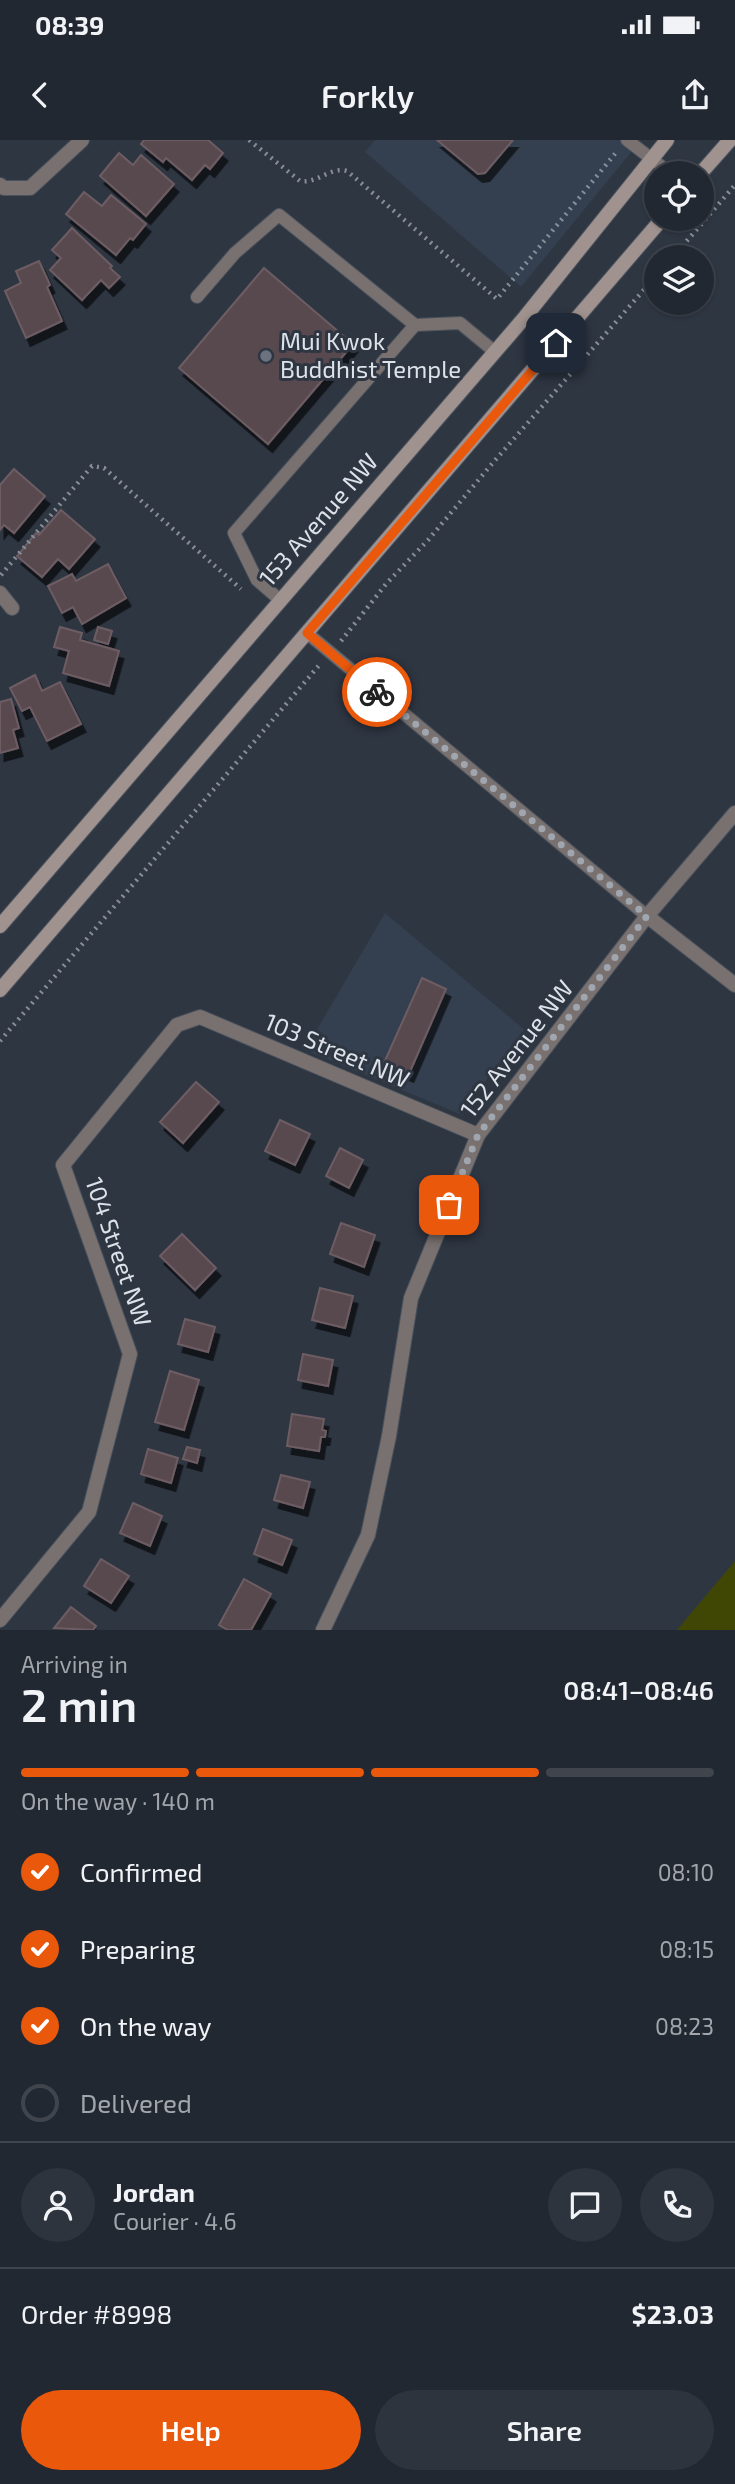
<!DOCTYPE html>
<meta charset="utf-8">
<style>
:root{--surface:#222832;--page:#2e343e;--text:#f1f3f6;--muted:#a2a6ac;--line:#3f444d;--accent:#ea580c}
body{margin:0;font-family:"Exo 2",sans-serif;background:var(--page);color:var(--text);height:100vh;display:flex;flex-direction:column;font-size:26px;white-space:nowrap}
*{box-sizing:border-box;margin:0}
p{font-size:23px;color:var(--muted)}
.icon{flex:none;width:38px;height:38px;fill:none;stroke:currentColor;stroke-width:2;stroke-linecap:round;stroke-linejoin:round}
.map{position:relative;height:1490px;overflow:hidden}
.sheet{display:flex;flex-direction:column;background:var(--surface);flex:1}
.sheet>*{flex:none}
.tools{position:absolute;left:644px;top:21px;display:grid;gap:14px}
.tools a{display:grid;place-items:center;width:70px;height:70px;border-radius:50%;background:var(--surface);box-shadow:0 2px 5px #0004,0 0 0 2px var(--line);font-size:35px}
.pin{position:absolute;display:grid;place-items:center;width:60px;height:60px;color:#fff;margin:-30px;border-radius:14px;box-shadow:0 4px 10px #0006}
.courier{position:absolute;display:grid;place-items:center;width:70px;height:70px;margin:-35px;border:5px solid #ea580c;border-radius:50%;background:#fff;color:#222;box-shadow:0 2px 9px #0007}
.summary em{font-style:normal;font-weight:600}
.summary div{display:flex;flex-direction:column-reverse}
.summary{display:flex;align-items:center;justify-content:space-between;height:119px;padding:0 21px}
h1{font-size:46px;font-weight:600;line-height:52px}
.bar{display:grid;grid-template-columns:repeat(4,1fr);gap:10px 7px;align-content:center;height:84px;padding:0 21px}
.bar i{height:9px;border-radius:5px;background:var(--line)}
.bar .on{background:var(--accent)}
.bar p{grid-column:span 4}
.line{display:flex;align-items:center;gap:18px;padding:0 21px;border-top:2px solid var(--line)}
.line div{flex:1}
.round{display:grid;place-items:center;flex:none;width:74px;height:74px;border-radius:37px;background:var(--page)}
ol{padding:0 21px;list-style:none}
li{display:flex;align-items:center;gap:21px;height:77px}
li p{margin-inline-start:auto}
li .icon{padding:7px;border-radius:50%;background:var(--accent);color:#fff;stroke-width:4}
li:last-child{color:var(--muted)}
li i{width:38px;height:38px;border:4px solid var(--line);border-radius:50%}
.cta{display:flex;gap:14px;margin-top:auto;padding:14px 21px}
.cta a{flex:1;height:80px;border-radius:42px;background:var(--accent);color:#fff;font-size:28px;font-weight:600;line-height:80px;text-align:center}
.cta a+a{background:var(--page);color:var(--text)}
.status{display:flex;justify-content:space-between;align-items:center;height:49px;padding:0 35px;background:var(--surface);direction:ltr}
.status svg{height:19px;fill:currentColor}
header{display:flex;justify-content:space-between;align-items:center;height:91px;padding:0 21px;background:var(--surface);font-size:32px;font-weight:600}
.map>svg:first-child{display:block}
.built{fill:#343f50}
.green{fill:#404704}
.building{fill:#594950;stroke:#6d5d63;stroke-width:2;filter:url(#shadow)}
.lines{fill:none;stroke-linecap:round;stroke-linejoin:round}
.service-casing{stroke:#4a525d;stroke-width:14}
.minor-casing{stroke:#4a525d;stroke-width:16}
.secondary-casing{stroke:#4a525d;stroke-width:16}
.path{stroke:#888e98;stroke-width:4.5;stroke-dasharray:2 5;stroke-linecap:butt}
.service{stroke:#79716f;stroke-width:12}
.minor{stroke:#79716f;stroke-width:14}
.secondary{stroke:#9f928f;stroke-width:14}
.done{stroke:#a0a6af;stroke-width:7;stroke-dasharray:0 12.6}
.route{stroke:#ea580c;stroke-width:9}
.worship-dot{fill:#6b7280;stroke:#2e3642;stroke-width:2.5}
.labels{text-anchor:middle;stroke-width:6;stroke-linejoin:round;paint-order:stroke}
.poi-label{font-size:24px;fill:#dee3ea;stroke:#2e3642;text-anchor:start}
.street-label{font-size:24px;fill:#dee3ea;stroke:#2e3642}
</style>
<div class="status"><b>08:39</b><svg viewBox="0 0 49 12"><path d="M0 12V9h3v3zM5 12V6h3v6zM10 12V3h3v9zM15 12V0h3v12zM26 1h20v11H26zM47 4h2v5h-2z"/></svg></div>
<header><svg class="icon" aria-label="back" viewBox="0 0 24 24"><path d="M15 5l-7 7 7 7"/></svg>Forkly<svg class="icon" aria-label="share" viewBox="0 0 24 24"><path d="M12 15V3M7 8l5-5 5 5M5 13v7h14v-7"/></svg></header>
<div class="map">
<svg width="735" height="1490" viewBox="0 0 735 1490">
<defs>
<filter id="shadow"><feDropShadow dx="4.5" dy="8" stdDeviation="0" flood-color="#0009"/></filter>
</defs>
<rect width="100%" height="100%" fill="#2e3642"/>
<g class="built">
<polygon points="375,0 641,0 521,147 365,12"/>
<polygon points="385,773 525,890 460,974 305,910"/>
</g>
<polygon class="green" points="735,1421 735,1490 677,1490"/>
<g class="building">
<polygon points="144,0 208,0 223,13 210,29 205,25 192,40 166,18 163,22 141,4"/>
<polygon points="437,0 513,0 485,33 478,34"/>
<polygon points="119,13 133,25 141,15 174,44 146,76 100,36"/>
<polygon points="84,52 102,66 111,55 146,84 133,100 130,98 116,115 66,74"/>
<polygon points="72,88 112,126 110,128 120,137 109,148 101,140 82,160 50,130 61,118 52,110"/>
<polygon points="39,121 50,145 47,147 62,181 26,198 5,151 21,143 16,131"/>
<polygon points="264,128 353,204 268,304 179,228"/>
<polygon points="14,329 45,356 14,393 4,385 0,390 0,345"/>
<polygon points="61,370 95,399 69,429 58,419 42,437 17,416 36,393 39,395"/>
<polygon points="108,424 126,458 82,484 73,467 62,473 48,446 72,434 76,441"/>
<polygon points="60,487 82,493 80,500 119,511 109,546 63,533 69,511 54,507"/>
<polygon points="98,487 112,491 108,504 94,500"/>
<polygon points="35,535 42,551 60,542 81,584 47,601 30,567 22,571 10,548"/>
<polygon points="11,559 19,588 13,590 18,608 0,613 0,562"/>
<polygon points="422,838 446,849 409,934 384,923"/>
<polygon points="196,942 219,962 183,1003 160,982"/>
<polygon points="280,980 310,994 295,1025 265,1011"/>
<polygon points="340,1008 363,1020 349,1048 326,1036"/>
<polygon points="341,1083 375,1095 364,1127 330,1114"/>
<polygon points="182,1094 216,1128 195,1150 160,1116"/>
<polygon points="320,1148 353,1156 345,1188 312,1180"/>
<polygon points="185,1179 215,1187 208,1212 178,1204"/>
<polygon points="303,1214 333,1220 328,1246 298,1240"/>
<polygon points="170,1231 199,1240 184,1290 155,1282"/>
<polygon points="292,1274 324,1279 322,1290 326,1291 325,1297 321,1297 319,1311 287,1306"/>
<polygon points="187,1307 200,1310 197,1323 183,1319"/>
<polygon points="148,1309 178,1318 171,1343 141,1334"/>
<polygon points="281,1335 310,1342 303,1368 274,1360"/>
<polygon points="133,1363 162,1376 150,1406 120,1393"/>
<polygon points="263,1389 292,1400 282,1425 254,1414"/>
<polygon points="101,1419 129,1436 111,1463 84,1446"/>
<polygon points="244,1439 271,1454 251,1490 228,1490 219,1485"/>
<polygon points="71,1467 96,1486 93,1490 54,1488"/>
</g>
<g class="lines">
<defs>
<g id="service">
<polyline points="627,0 670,33"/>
<polyline points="197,157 235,113 279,75 415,185 460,183 495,212"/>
<polyline points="280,460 257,440 234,393 415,185"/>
<polyline points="307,493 647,776"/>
</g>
<g id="minor">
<polyline points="0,45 4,48 30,48 82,0"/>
<polyline points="0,453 12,468"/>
<polyline points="647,776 735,845"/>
<polyline points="0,1480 89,1372 130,1214 63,1025 177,885 200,877 478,995"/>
<polyline points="323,1490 368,1395 389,1296 411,1158 478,995 647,776 735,673"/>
</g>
<g id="secondary">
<polyline points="701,33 730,0"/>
<polyline points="0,786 525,177 667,0"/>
<polyline points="0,850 662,79"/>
</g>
</defs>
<use href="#service" class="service-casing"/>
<use href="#minor" class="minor-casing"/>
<use href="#secondary" class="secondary-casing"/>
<g class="path">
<path d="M249,0L300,41C317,44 331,26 347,31L497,159L618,10"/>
<polyline points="673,117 735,45"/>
<polyline points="1,435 92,326 104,328 241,449"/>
<polyline points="341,501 386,444 429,399 491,325 656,136"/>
<polyline points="0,901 321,523"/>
</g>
<use href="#service" class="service"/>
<use href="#minor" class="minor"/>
<use href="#secondary" class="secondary"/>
</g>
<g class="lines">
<polyline class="done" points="377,552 647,776 478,995 449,1065"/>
<polyline class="route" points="377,552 307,493 556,203"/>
</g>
<circle class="worship-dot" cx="266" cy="216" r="7"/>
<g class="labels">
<g class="poi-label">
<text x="280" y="210">Mui Kwok<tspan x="280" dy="28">Buddhist Temple</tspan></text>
</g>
<g class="street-label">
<text transform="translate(319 380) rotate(-49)" y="8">153 Avenue NW</text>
<text transform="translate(517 909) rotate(-52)" y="8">152 Avenue NW</text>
<text transform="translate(337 911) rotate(23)" y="8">103 Street NW</text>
<text transform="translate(118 1112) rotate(71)" y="8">104 Street NW</text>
</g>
</g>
</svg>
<div class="tools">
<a><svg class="icon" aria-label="locate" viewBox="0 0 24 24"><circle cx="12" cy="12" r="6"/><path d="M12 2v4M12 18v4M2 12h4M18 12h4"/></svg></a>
<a><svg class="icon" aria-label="layers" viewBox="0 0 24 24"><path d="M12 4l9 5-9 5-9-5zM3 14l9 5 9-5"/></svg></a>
</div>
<div class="pin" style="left:449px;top:1065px;background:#ea580c"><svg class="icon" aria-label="bag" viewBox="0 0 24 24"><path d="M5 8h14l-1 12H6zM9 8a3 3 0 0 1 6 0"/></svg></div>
<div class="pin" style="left:556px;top:203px;background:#1f2937"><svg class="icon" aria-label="home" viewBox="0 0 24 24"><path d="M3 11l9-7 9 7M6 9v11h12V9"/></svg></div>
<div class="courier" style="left:377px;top:552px"><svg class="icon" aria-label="bike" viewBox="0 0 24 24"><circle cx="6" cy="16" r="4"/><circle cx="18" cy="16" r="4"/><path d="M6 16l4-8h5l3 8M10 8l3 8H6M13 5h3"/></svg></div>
</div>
<section class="sheet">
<div class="summary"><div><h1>2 min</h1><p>Arriving in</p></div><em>08:41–08:46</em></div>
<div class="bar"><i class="on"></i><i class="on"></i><i class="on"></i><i></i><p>On the way · 140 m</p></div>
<ol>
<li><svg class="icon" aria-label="check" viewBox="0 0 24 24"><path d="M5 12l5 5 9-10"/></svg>Confirmed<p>08:10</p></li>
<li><svg class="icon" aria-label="check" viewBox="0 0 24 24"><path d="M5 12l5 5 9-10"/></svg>Preparing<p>08:15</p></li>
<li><svg class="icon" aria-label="check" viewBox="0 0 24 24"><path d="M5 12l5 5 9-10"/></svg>On the way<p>08:23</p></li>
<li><i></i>Delivered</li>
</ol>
<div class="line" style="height:126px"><a class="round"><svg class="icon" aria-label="person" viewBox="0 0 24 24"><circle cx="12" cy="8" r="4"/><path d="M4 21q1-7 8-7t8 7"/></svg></a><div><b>Jordan</b><p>Courier · 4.6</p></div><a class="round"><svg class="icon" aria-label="chat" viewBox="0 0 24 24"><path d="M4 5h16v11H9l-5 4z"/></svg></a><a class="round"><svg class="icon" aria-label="phone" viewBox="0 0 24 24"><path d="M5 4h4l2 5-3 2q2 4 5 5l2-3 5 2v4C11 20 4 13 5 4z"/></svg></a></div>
<div class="line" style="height:91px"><div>Order #8998</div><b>$23.03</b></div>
<div class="cta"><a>Help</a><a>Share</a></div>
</section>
